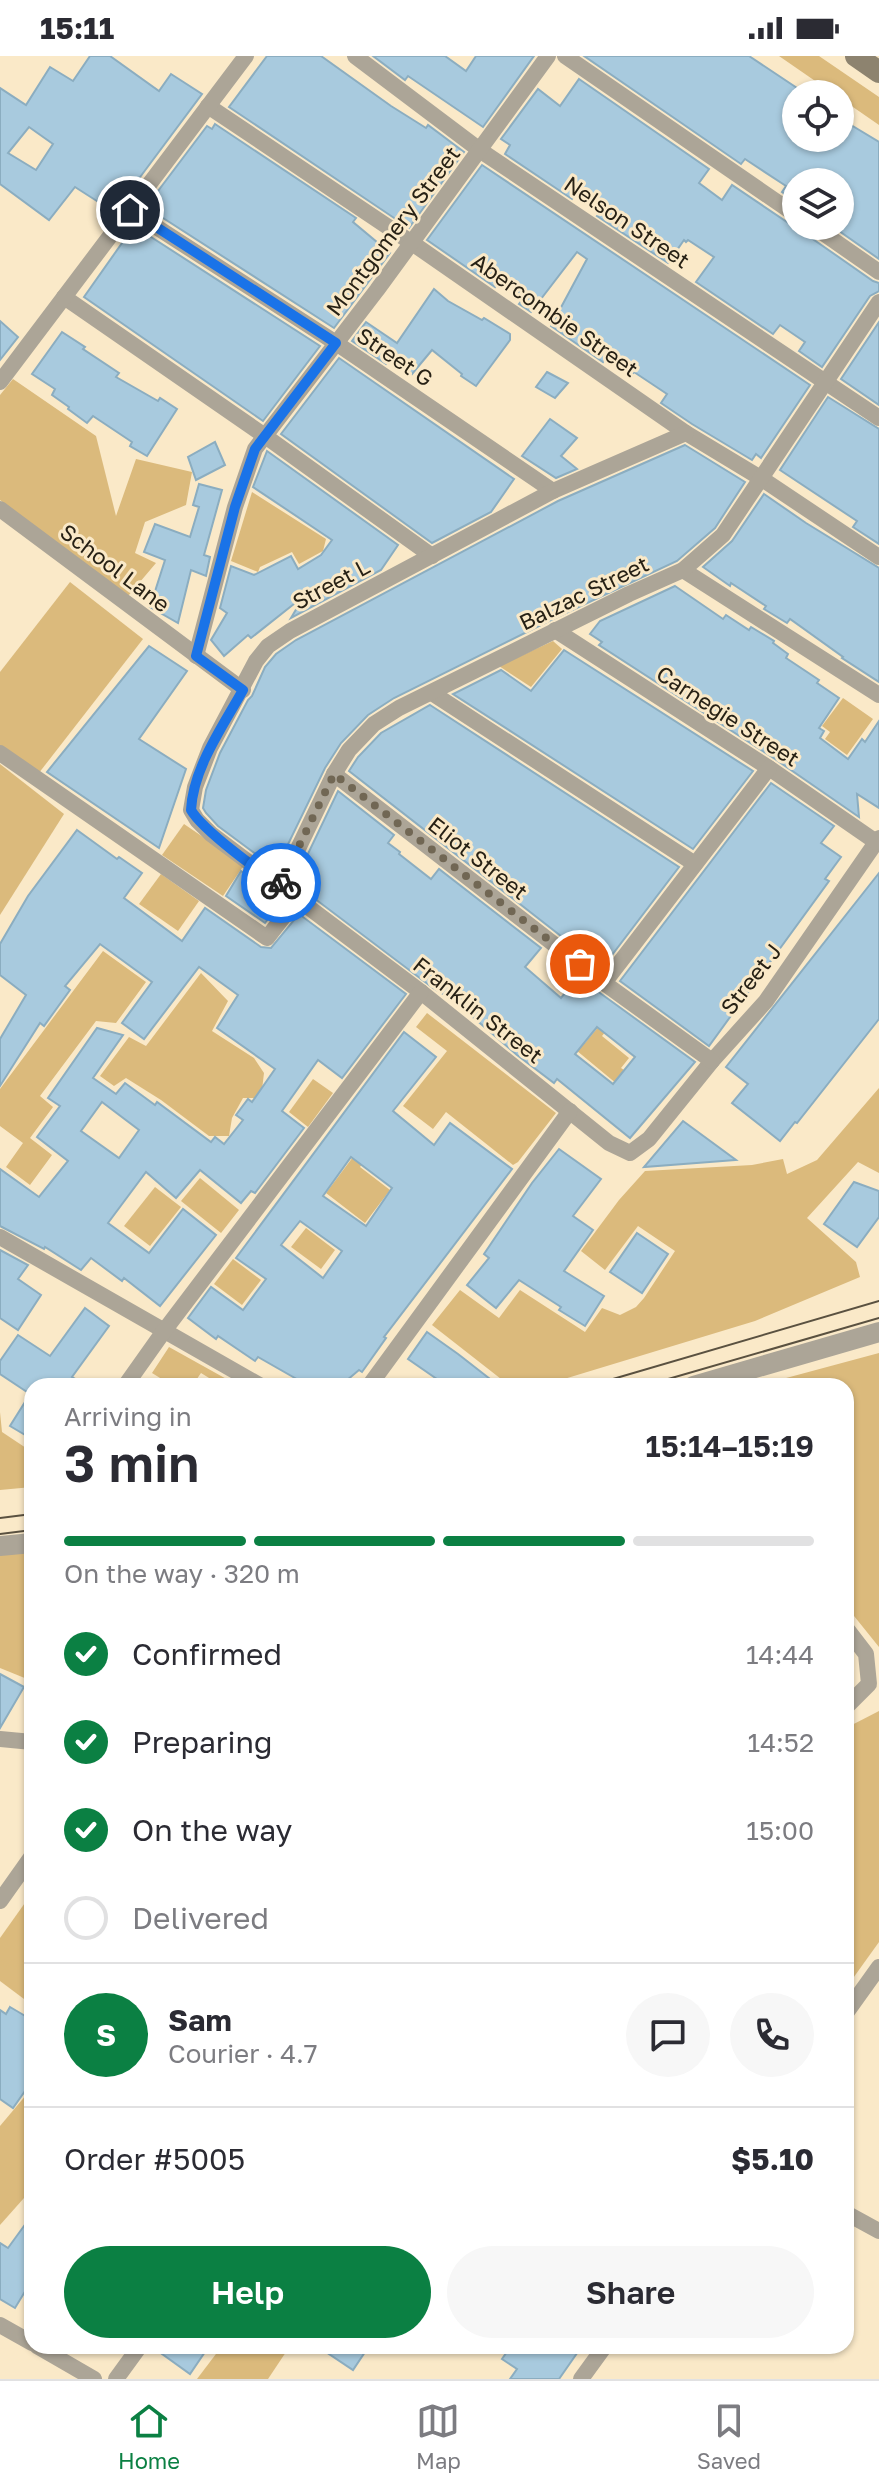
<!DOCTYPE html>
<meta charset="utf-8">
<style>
:root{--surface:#fff;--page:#f7f7f7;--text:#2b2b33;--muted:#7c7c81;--line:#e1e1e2;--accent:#0b8043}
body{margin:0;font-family:"Golos Text",sans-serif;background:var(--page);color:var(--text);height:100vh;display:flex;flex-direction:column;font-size:30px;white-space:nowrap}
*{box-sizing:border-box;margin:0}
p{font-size:26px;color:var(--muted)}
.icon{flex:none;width:44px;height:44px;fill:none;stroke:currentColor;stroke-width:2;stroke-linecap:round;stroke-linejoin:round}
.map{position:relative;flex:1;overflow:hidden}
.details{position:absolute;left:24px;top:1322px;width:830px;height:976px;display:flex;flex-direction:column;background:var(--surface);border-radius:24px;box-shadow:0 2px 6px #0004}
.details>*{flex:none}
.buttons{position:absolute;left:782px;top:24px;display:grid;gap:16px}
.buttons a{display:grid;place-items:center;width:72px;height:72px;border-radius:50%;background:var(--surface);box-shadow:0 2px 6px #0004;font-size:40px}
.pin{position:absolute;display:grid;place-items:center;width:68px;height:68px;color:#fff;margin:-34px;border:4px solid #fff;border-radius:50%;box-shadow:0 2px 8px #0007}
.courier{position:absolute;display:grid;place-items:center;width:80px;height:80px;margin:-40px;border:6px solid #1a73e8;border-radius:50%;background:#fff;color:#222;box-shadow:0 2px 10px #0007}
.summary em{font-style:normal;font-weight:600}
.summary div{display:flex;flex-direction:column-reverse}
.summary{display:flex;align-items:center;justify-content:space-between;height:136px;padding:0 40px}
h1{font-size:52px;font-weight:600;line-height:60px}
.bar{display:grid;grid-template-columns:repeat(4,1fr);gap:12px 8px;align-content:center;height:96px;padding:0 40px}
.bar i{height:10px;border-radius:6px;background:var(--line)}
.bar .active{background:var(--accent)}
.bar p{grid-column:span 4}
.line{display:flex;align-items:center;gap:20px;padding:0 40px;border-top:2px solid var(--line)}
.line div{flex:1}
.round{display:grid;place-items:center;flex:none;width:84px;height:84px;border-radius:42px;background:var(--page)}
ol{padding:0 40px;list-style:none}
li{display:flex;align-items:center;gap:24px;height:88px}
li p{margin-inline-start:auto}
li .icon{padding:8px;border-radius:50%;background:var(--accent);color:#fff;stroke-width:4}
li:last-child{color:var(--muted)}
li i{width:44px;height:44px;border:4px solid var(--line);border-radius:50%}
.cta{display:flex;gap:16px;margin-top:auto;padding:16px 40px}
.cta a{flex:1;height:92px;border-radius:48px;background:var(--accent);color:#fff;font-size:32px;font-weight:600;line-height:92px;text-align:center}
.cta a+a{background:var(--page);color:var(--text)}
.status{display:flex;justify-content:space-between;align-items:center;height:56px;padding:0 40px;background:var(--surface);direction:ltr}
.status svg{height:22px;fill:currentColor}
.menu{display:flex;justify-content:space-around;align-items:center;height:112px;border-top:2px solid var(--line);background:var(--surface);font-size:22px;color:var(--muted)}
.menu a{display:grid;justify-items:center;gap:4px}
.menu .active{color:var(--accent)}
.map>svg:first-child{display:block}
.green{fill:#dbba7c}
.building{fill:#a8cade;stroke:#8badc0;stroke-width:2;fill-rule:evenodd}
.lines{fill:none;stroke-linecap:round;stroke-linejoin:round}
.minor{stroke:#aca597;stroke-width:16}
.tertiary{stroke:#aca597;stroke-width:20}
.secondary{stroke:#8d836f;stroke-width:22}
.tram{stroke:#5a5140;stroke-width:2}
.done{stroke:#716754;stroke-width:8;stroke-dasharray:0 14.4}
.route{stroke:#1a73e8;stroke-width:10}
.labels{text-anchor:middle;stroke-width:6;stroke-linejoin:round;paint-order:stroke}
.street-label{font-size:22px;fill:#272115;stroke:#fae9c8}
</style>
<div class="status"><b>15:11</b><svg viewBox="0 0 49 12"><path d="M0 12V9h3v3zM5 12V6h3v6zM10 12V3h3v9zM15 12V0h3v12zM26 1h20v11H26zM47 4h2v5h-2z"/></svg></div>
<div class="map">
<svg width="879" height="2323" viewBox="0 0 879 2323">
<rect width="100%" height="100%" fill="#fae9c8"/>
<g class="green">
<polygon points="779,0 819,0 879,41 879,69 840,42 840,38 834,38"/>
<polygon points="13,323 96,380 116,460 136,403 192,416 186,449 145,466 135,497 156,507 123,546 0,444 0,339"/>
<polygon points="252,436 326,483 323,495 299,508 292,496 260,511 258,516 231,505"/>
<polygon points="70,526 143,583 35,722 0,696 0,616"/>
<polygon points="553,585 562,593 531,631 499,610"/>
<polygon points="843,642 873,663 847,699 825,683 830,676 822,670"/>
<polygon points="0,708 64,758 0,859"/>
<polygon points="184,768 244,809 223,840 162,799"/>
<polygon points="161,818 199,845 178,875 139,848"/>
<polygon points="103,895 146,926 116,967 96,965 40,1040 53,1051 30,1082 52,1099 30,1129 6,1111 23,1087 0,1070 0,1033"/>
<polygon points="201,917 228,945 212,975 254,1002 264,1017 261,1042 243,1042 232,1062 229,1080 209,1080 161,1044 126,1022 114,1030 100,1020 129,981 146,990"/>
<polygon points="535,946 585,987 600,969 606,975 602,980 629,1002 621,1012 627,1016 617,1028 559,980"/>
<polygon points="427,957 556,1057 518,1106 513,1109 446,1056 433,1073 403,1050 447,995 416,971"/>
<polygon points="313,1023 333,1037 308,1071 289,1056"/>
<polygon points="879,1032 879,1117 858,1106 807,1162 856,1206 860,1221 755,1265 541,1330 510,1330 432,1269 460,1234 499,1262 520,1234 585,1276 602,1252 620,1259 636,1251 644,1242 675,1195 638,1170 605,1214 581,1195 619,1144 645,1115 752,1109 783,1103 787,1118 817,1104"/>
<polygon points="376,1089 360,1111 390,1134 365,1167 326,1137 353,1101"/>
<polygon points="200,1122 239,1154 221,1177 181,1145"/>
<polygon points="155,1131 181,1151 150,1190 124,1170"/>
<polygon points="306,1172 335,1194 321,1213 291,1191"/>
<polygon points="233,1203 261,1224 242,1249 214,1228"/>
<polygon points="169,1291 239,1330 222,1330 201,1317 192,1330 173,1330 152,1317"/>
<polygon points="879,1297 879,1591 846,1550 846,1330 756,1330"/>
<polygon points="0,1356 2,1376 32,1396 32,1431 0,1434"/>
<polygon points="32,1492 32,1625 0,1612 0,1494"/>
<polygon points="879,1655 879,1886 846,1932 846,1672"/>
<polygon points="32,1837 32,1949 0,1925 0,1882"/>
<polygon points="32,2032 32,2133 0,2169 0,2070"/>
<polygon points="222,2290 290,2290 268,2323 197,2323"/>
</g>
<g class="building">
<path d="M90,0H110L159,35L171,18L202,38L114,156L75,131L49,164L0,128V32L26,49L50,11L73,25ZM29,71L53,88L36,114L8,97Z"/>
<polygon points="267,0 321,0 391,50 426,72 428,69 464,96 409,172 229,51"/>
<polygon points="373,0 445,0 466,15 476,0 534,0 483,71 408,20 405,24"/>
<polygon points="584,0 749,0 806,38 796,38 796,82 840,82 840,74 846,66 879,86 879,203 832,170 840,170 840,126 796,126 796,146 782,136 786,130 745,103 741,108"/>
<polygon points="579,23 709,113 699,127 722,144 732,129 790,168 802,170 807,179 873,225 879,227 879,235 870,240 822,311 799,295 805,286 780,269 773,278 696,226 714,201 688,184 686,186 684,184 668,207 597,160 604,151 579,134 572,143 505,98 510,89 501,83 538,33 560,50"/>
<polygon points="215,68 356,162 353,166 390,197 334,272 146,151 207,70 212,73"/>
<polygon points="482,109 810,329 761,402 756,398 752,404 692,368 661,347 667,338 634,316 631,320 605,303 603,306 551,270 587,203 577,196 531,256 519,248 525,240 500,223 495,231 427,184"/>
<polygon points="134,170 320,290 263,365 84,241"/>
<polygon points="434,233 448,245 482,264 484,262 510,278 510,284 476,330 461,320 462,318 432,294 412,318 391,301 386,308 352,285 366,266 397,287"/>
<polygon points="0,265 18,281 0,304"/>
<polygon points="879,266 879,349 841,323"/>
<polygon points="62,276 85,291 83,293 119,317 116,321 158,345 160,342 177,353 147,400 130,390 132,386 93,360 87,367 68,353 69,351 52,339 55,333 32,318"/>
<polygon points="339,302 514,423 491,456 432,487 281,378"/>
<polygon points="547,316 568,327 555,342 536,331"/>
<polygon points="828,341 879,373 879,488 853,471 857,465 780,414"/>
<polygon points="550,363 577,382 561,400 577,413 556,422 522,400"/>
<polygon points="215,386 225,409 196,424 188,401"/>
<polygon points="685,389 745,426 715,472 677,505 551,564 394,642 368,659 341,687 325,712 276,813 218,770 206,757 203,752 206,734 220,697 248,644 252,640 265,611 276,598 296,584 558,445"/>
<polygon points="267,395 398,489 381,514 291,562 304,540 251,582 248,579 224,600 211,584 227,557 220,552 231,510 254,519 291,500 298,513 321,499 332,484 253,431"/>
<polygon points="199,428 222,434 204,499 210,501 206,520 191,514 178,567 150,551 165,504 144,496 155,468 190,481 199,451 193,449"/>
<polygon points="764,438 806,467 879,512 879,626 842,602 843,601 790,563 787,567 764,553 766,550 731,527 730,530 703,511 732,485"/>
<polygon points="675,530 723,563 726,559 749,574 751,571 774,585 773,587 788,598 786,602 819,624 817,627 839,642 819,672 824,675 820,682 848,703 862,683 865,686 879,665 879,752 857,738 859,761 775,703 599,589 602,586 590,578 600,565"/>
<polygon points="149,590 187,615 139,683 186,713 159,792 47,716"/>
<polygon points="564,594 753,715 693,793 453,638 501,614 531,635"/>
<polygon points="430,649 679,811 602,912 349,715 358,701 381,677"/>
<polygon points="771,727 834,770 821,787 841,801 825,823 829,825 709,990 620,925"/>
<path d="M338,735L394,779L388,787L400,796L399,798L431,823L439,813L541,892L525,911L561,942L578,921L695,1006L630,1082L557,1023L554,1027L517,999L453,944L433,932L294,827ZM597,971L635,1001L613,1028L575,998Z"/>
<path d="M77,774L117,803L119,801L142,817L124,842L182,885L205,852L261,891L271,892L299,858L406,938L342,1022L318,1004L282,1055L304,1072L255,1137L251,1135L241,1147L200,1114L176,1142L146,1116L108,1167L149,1197L183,1153L216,1179L160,1250L124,1222L122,1225L91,1202L81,1214L45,1191L44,1193L0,1170V1113L39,1141L68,1105L37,1081L60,1050L48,1042L97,972L123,979L93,1022L116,1038L125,1027L155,1049L157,1046L211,1086L215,1081L224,1088L243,1064L236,1059L248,1043L252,1046L275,1013L217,972L238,939L199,911L144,983L122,967L152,926L100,888L65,930L70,934L44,970L40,967L0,1030V983L26,939L0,919V888L28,840ZM102,1046L139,1074L119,1102L81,1075Z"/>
<polygon points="241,815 282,845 265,867 226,840"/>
<polygon points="879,817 879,963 797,1067 795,1066 780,1085 732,1047 748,1028 726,1011"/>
<path d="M404,976L436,1001L393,1055L434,1089L450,1067L512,1113L384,1281L386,1282L362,1316L359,1314L340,1330H309L258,1301L255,1305L218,1280L216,1283L188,1262L211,1231L243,1254L266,1223L236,1202ZM351,1101L392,1132L366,1170L323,1140ZM300,1165L342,1195L323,1222L281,1189Z"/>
<polygon points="683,1065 736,1104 644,1111"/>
<polygon points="559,1093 601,1123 573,1160 593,1174 564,1215 604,1240 585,1270 559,1254 561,1251 519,1224 496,1252 467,1229 489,1202 484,1198 532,1127"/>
<polygon points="854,1126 879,1135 879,1161 857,1191 824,1168"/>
<polygon points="637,1177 668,1198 642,1237 610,1216"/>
<polygon points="0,1194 28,1209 18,1223 41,1239 18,1274 0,1262"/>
<polygon points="85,1252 109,1270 72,1321 88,1330 32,1330 32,1383 10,1370 30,1338 0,1318 0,1305 18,1279 50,1300"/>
<polygon points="427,1276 458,1298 499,1330 447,1330 408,1303"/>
<polygon points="0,1618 24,1631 0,1672"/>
<polygon points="10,1951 32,1964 32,2025 13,2052 0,2043 0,1954 6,1958"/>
<polygon points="32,2159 32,2224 15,2252 0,2243 0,2187 8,2192"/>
<polygon points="151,2290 209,2290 190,2318"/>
<polygon points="317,2290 369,2290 353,2314"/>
<polygon points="511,2290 582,2290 559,2323 510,2323 517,2313 502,2303"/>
</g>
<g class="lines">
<g class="minor">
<polyline points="355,0 481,95 879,362"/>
<polyline points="565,0 796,159"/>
<polyline points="208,50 412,187 686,377 762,423 879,501"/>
<polyline points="130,154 336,287 553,435"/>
<polyline points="813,170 879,216"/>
<polyline points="64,241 265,380 432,500"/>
<polyline points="0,326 246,0"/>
<polyline points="686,377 553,435 290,575 268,590 256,605 210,692 195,731 191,754 197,764 211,778 421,936 609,1087 630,1097 649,1083 712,1005 766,945 879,782"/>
<polyline points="0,453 243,634"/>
<polyline points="683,514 879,639"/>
<polyline points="555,574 769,712 876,786"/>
<polyline points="196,600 235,451 255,393 377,234 548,0"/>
<polyline points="432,637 695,808"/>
<polyline points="0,697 267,882 298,842"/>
<polyline points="334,718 604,927 712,1005"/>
<polyline points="281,828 334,718 349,694 374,668 399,652 486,609 629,538 683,514 723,479 879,246"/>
<polyline points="604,927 769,712"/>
<polyline points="0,1181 261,1330"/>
<polyline points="125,1330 164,1275 421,936"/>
<polyline points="369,1330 570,1055"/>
<polyline points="846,1572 866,1598 869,1628 846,1651"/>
<polyline points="0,1683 32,1686"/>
<polyline points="0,1845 32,1800"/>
<polyline points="846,1957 879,1911"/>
<polyline points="846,2157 879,2175"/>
<polyline points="0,2269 32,2287"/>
<polyline points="37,2290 94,2323"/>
<polyline points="116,2323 140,2290"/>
<polyline points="581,2323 605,2290"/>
</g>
<g class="tertiary">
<polyline points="693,1330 879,1276"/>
<polyline points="0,1490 32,1487"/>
</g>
<polyline class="secondary" points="856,0 879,16"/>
<g class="tram">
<polyline points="589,1330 879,1245"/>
<polyline points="644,1330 879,1262"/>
<polyline points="0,1462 32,1458"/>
<polyline points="0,1478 32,1474"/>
</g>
</g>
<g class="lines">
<polyline class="done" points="281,827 334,718 580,908"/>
<path class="route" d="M130,154L336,287L255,393L235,451L196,600L243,634C223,670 193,712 191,754C202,773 263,820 281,827"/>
</g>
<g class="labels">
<g class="street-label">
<text transform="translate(627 166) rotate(34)" y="8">Nelson Street</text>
<text transform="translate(393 175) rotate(-53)" y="8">Montgomery Street</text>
<text transform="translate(555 259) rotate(35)" y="8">Abercombie Street</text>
<text transform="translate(395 301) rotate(34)" y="8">Street G</text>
<text transform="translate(115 512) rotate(37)" y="8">School Lane</text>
<text transform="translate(331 528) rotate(-28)" y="8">Street L</text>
<text transform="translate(584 537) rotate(-26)" y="8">Balzac Street</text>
<text transform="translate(728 660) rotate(33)" y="8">Carnegie Street</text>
<text transform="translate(478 802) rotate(38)" y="8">Eliot Street</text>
<text transform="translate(751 923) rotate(-52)" y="8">Street J</text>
<text transform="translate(478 954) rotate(38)" y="8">Franklin Street</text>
</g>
</g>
</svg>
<div class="buttons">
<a><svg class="icon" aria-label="locate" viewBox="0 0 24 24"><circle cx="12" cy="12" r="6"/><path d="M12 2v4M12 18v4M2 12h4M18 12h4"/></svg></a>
<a><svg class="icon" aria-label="layers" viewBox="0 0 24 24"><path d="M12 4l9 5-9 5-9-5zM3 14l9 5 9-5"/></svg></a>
</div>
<div class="pin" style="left:580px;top:908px;background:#ea580c"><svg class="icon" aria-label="bag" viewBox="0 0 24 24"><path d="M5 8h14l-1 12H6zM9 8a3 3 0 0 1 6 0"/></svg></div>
<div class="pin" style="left:130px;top:154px;background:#1f2937"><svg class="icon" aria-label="home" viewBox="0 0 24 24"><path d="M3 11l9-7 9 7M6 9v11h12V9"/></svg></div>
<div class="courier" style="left:281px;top:827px"><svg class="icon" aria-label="bike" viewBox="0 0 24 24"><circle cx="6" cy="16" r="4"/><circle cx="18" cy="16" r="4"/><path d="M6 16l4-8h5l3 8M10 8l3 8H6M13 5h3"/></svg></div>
<section class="details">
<div class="summary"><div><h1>3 min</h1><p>Arriving in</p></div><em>15:14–15:19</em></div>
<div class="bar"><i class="active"></i><i class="active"></i><i class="active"></i><i></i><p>On the way · 320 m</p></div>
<ol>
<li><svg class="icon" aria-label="check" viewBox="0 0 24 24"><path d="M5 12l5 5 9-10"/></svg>Confirmed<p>14:44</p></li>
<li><svg class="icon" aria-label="check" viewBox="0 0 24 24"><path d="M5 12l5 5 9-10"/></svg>Preparing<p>14:52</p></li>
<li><svg class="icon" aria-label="check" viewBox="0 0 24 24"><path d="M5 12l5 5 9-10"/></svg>On the way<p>15:00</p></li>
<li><i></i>Delivered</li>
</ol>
<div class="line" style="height:144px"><b class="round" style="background:var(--accent);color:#fff">S</b><div><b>Sam</b><p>Courier · 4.7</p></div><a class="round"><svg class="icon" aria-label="chat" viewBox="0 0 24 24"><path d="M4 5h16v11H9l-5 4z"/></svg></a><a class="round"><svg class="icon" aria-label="phone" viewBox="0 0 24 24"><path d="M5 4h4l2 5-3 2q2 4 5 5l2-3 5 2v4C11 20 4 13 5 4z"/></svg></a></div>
<div class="line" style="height:104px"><div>Order #5005</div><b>$5.10</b></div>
<div class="cta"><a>Help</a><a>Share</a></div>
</section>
</div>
<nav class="menu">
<a class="active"><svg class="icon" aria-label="home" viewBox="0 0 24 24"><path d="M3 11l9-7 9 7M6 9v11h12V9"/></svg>Home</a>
<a><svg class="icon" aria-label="map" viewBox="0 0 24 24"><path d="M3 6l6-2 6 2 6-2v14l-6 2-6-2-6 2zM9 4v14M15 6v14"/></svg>Map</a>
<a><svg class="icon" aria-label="saved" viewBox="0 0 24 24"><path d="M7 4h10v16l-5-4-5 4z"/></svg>Saved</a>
</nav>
